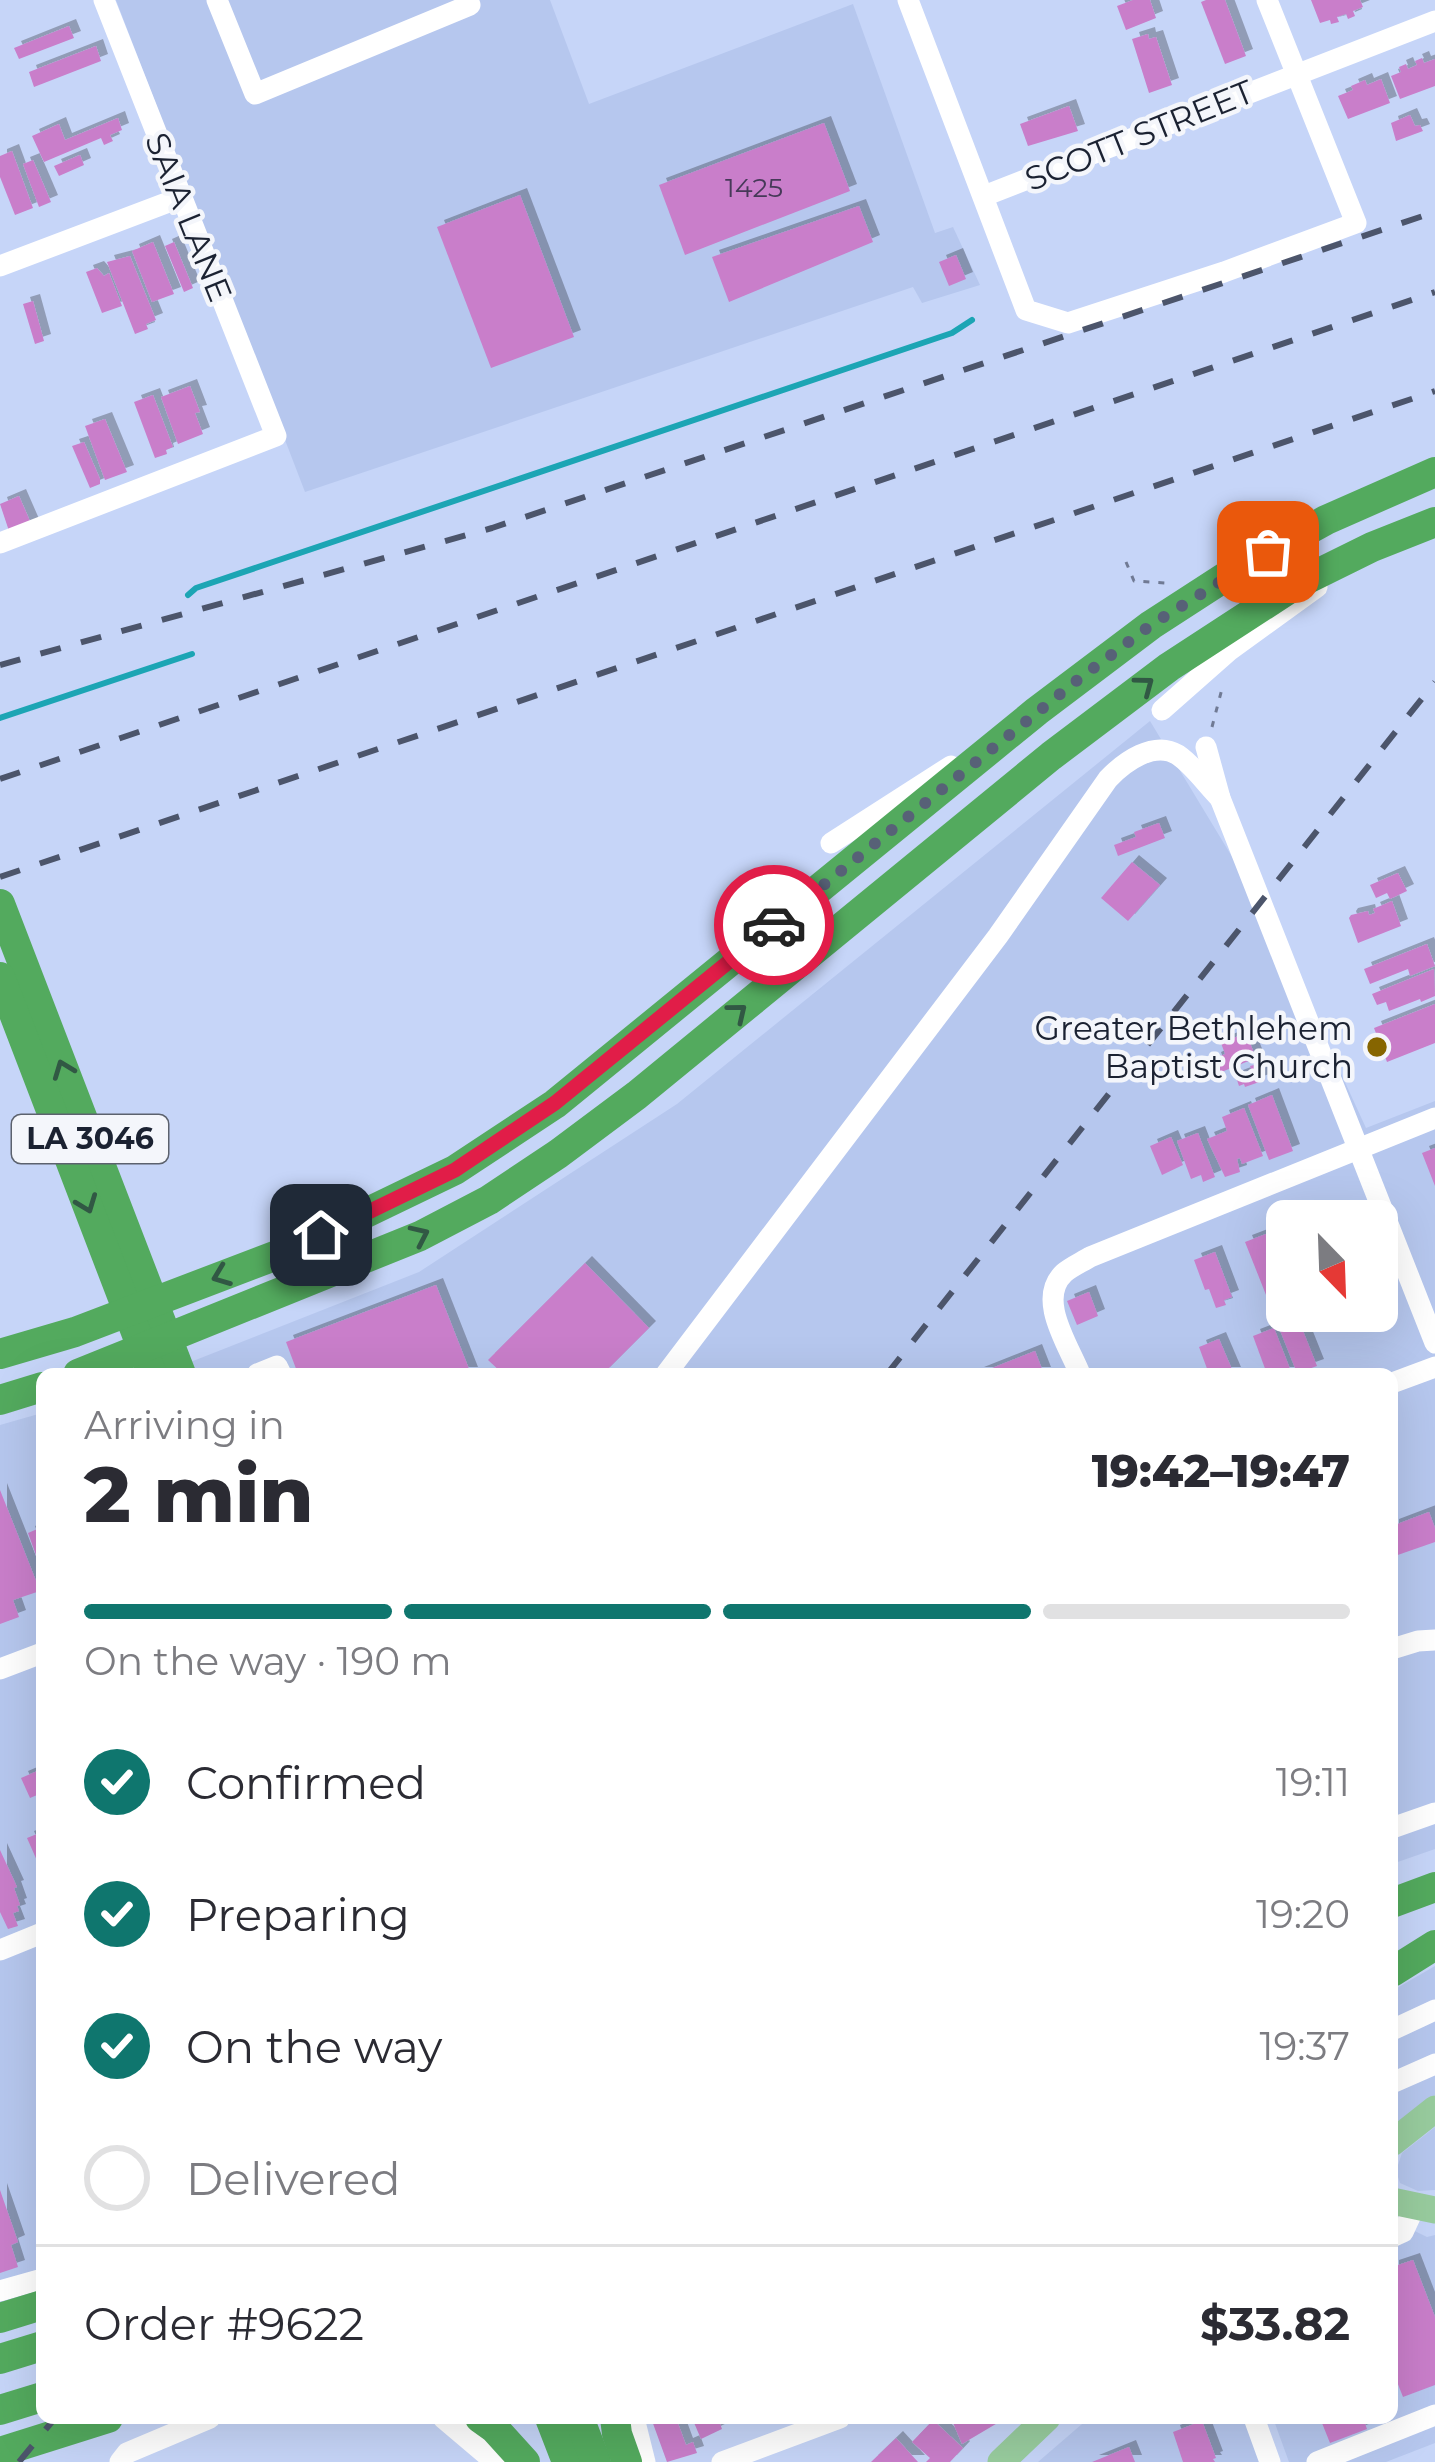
<!DOCTYPE html>
<meta charset="utf-8">
<style>
:root{--surface:#fff;--page:#f2f2f3;--text:#2b2b33;--muted:#7c7c81;--line:#e1e1e2;--accent:#0f766e}
body{margin:0;font-family:Montserrat,sans-serif;background:var(--page);color:var(--text);height:100vh;display:flex;flex-direction:column;font-size:45px;white-space:nowrap}
*{box-sizing:border-box;margin:0}
p{font-size:39px;color:var(--muted)}
.icon{flex:none;width:66px;height:66px;fill:none;stroke:currentColor;stroke-width:2;stroke-linecap:round;stroke-linejoin:round}
.map{position:relative;flex:1;overflow:hidden}
.sheet{position:absolute;left:36px;top:1368px;width:1362px;height:1056px;display:flex;flex-direction:column;background:var(--surface);border-radius:18px;box-shadow:0 12px 48px #0002}
.sheet>*{flex:none}
.needle{width:78px;rotate:157deg}
.tools{position:absolute;left:1266px;top:1200px;display:grid;gap:24px}
.tools a{display:grid;place-items:center;width:132px;height:132px;border-radius:18px;background:var(--surface);box-shadow:0 12px 48px #0002;font-size:60px}
.pin{position:absolute;display:grid;place-items:center;width:102px;height:102px;color:#fff;margin:-51px;border-radius:24px;box-shadow:0 6px 18px #0006}
.courier{position:absolute;display:grid;place-items:center;width:120px;height:120px;margin:-60px;border:9px solid #e11d48;border-radius:50%;background:#fff;color:#222;box-shadow:0 3px 15px #0007}
.head em{font-style:normal;font-weight:800}
.head div{display:flex;flex-direction:column-reverse}
.head{display:flex;align-items:center;justify-content:space-between;height:204px;padding:0 48px}
h1{font-size:78px;font-weight:800;line-height:90px}
.bar{display:grid;grid-template-columns:repeat(4,1fr);gap:18px 12px;align-content:center;height:144px;padding:0 48px}
.bar i{height:15px;border-radius:9px;background:var(--line)}
.bar .selected{background:var(--accent)}
.bar p{grid-column:span 4}
.line{display:flex;align-items:center;gap:30px;padding:0 48px;border-top:3px solid var(--line)}
.line div{flex:1}
ol{padding:0 48px;list-style:none}
li{display:flex;align-items:center;gap:36px;height:132px}
li p{margin-inline-start:auto}
li .icon{padding:12px;border-radius:50%;background:var(--accent);color:#fff;stroke-width:4}
li:last-child{color:var(--muted)}
li i{width:66px;height:66px;border:6px solid var(--line);border-radius:50%}
.map>svg:first-child{display:block}
.built{fill:#b6c7ee;fill-rule:evenodd}
.lines{fill:none;stroke-linecap:round;stroke-linejoin:round}
.stream{stroke:#1ca5b4;stroke-width:6}
.building{fill:#c97eca;filter:url(#shadow)}
.path{stroke:#707a94;stroke-width:3;stroke-dasharray:6 9;stroke-linecap:butt}
.minor{stroke:#fff;stroke-width:21}
.major{stroke:#98cc9e;stroke-width:27}
.highway{stroke:#53aa5e;stroke-width:30}
.rail{stroke:#4c556b;stroke-width:6;stroke-dasharray:21 21;stroke-linecap:butt}
.oneway{stroke:#315844}
.done{stroke:#576177;stroke-width:12;stroke-dasharray:0 21.6}
.route{stroke:#e11d48;stroke-width:15}
.poi-dot{fill:#866500;stroke:#f4f6fb;stroke-width:4.5}
.labels{text-anchor:middle;stroke-width:9;stroke-linejoin:round;paint-order:stroke}
.number-label{font-size:27px;fill:#463958}
.shield{fill:#f4f6fb;stroke:#5c626e;stroke-width:3}
.shield-label{font-size:30px;font-weight:bold;fill:#1b2232}
.street-label{font-size:33px;fill:#1b2232;stroke:#f4f6fb}
.poi-label{font-size:33px;fill:#1b2232;stroke:#f4f6fb;text-anchor:end}
</style>
<div class="map">
<svg width="1435" height="2462" viewBox="0 0 1435 2462">
<defs>
<filter id="shadow"><feDropShadow dx="7" dy="-7" stdDeviation="0" flood-color="#0004"/></filter>
</defs>
<rect width="100%" height="100%" fill="#c6d5f8"/>
<g class="built">
<polygon points="116,0 550,0 589,104 853,4 935,233 953,227 980,285 922,303 913,287 305,492"/>
<path d="M1150,721L1272,923L1366,1128L1435,1101V1849L1392,1864V1374H160L419,1272L677,1104ZM1287,1221H1377V1311H1287Z"/>
<polygon points="42,1413 42,2315 0,2328 0,1425"/>
<polygon points="1435,1966 1435,2095 1392,2129 1392,1991"/>
<polygon points="1435,2127 1435,2190 1418,2191 1400,2183 1396,2171 1402,2153"/>
<polygon points="1392,2220 1427,2237 1435,2235 1435,2443 1386,2462 1289,2462 1273,2418 1392,2418"/>
<polygon points="1089,2418 1244,2418 1262,2462 1038,2462"/>
</g>
<g class="lines">
<g class="stream">
<polyline points="188,595 196,588 952,333 972,320"/>
<polyline points="0,718 192,654"/>
</g>
</g>
<g class="building">
<polygon points="1133,0 1150,0 1156,18 1126,30 1117,6"/>
<polygon points="1206,0 1225,0 1246,56 1225,64 1201,2"/>
<polygon points="1311,0 1360,0 1363,7 1353,11 1355,16 1348,19 1346,14 1337,17 1339,22 1331,24 1330,20 1320,23"/>
<polygon points="69,26 74,38 19,59 14,48"/>
<polygon points="1148,34 1149,39 1156,37 1172,85 1149,93 1132,39"/>
<polygon points="96,46 101,61 34,87 29,72"/>
<polygon points="1422,58 1424,63 1435,59 1435,86 1400,99 1391,76 1401,72 1399,67 1406,64 1408,69 1417,65 1415,61"/>
<polygon points="1381,79 1390,103 1348,119 1338,96 1353,90 1351,86 1365,80 1367,85"/>
<polygon points="1069,106 1078,131 1028,146 1020,124"/>
<polygon points="1410,115 1415,126 1420,125 1423,131 1396,141 1391,123"/>
<polygon points="118,118 122,130 110,135 113,141 104,145 101,138 44,162 32,136 59,124 65,140"/>
<polygon points="824,123 850,191 685,255 659,185"/>
<polygon points="12,151 33,208 15,215 0,177 0,156"/>
<polygon points="80,155 84,165 59,176 54,166"/>
<polygon points="33,160 51,202 39,207 23,164"/>
<polygon points="520,195 574,337 491,368 437,227"/>
<polygon points="859,206 873,242 729,302 712,257"/>
<polygon points="153,242 174,294 152,302 132,251"/>
<polygon points="174,242 193,288 184,292 165,246"/>
<polygon points="956,255 966,279 949,286 939,262"/>
<polygon points="130,256 156,320 146,324 148,329 135,334 107,262"/>
<polygon points="97,268 104,276 109,273 122,306 102,313 86,272"/>
<polygon points="33,301 44,341 35,344 23,304"/>
<polygon points="190,386 200,412 195,413 203,434 178,444 161,397"/>
<polygon points="153,395 173,447 166,450 167,454 155,458 134,402"/>
<polygon points="105,419 127,472 105,480 85,426"/>
<polygon points="84,442 100,479 100,484 90,488 72,446"/>
<polygon points="19,496 33,528 11,537 0,504"/>
<polygon points="1159,823 1165,838 1118,856 1114,845 1136,837 1134,832"/>
<polygon points="1132,862 1160,885 1128,921 1101,898"/>
<polygon points="1398,873 1407,891 1390,899 1387,893 1376,898 1370,885"/>
<polygon points="1392,901 1401,926 1358,943 1349,918 1351,915 1368,911 1369,915 1375,913 1373,909"/>
<polygon points="1427,944 1435,966 1410,976 1408,969 1370,984 1364,969"/>
<polygon points="1434,969 1435,996 1421,1002 1420,999 1389,1011 1386,1002 1377,1005 1372,994"/>
<polygon points="1435,1004 1435,1043 1387,1062 1374,1028"/>
<polygon points="1246,1033 1256,1058 1219,1073 1214,1059 1225,1054 1221,1043"/>
<polygon points="1258,1064 1265,1080 1245,1087 1244,1084 1239,1086 1236,1077 1252,1071 1250,1066"/>
<polygon points="1272,1095 1293,1151 1269,1160 1248,1105"/>
<polygon points="1244,1108 1263,1156 1242,1164 1240,1158 1237,1159 1240,1172 1225,1177 1207,1139 1227,1131 1222,1117"/>
<polygon points="1198,1133 1215,1177 1203,1182 1201,1175 1191,1179 1177,1141"/>
<polygon points="1171,1137 1183,1165 1162,1175 1150,1146"/>
<polygon points="1435,1148 1435,1186 1422,1153"/>
<polygon points="1266,1234 1286,1287 1281,1288 1285,1297 1287,1296 1287,1311 1295,1311 1317,1366 1297,1373 1245,1242"/>
<polygon points="1215,1252 1232,1297 1224,1300 1226,1305 1216,1308 1209,1289 1205,1290 1194,1260"/>
<polygon points="585,1263 649,1328 603,1374 503,1374 488,1360"/>
<polygon points="436,1285 471,1374 298,1374 286,1342"/>
<polygon points="1089,1292 1098,1316 1077,1325 1067,1301"/>
<polygon points="1274,1328 1292,1374 1267,1374 1253,1336"/>
<polygon points="1219,1339 1234,1374 1209,1374 1199,1347"/>
<polygon points="1035,1351 1044,1374 977,1374"/>
<polygon points="0,1490 40,1591 13,1600 19,1617 0,1624"/>
<polygon points="1429,1512 1435,1528 1435,1542 1392,1557 1392,1526"/>
<polygon points="42,1527 42,1569 41,1569 28,1533"/>
<polygon points="42,1769 42,1793 30,1798 21,1778"/>
<polygon points="42,1832 42,1872 27,1838"/>
<polygon points="0,1850 17,1887 14,1888 20,1905 17,1906 19,1911 13,1913 18,1926 8,1929 0,1912"/>
<polygon points="0,2190 18,2242 11,2245 18,2267 0,2273"/>
<polygon points="1413,2260 1435,2317 1435,2385 1403,2397 1392,2369 1392,2267"/>
<polygon points="651,2418 676,2418 686,2445 693,2442 697,2453 667,2462"/>
<polygon points="692,2418 718,2418 722,2429 701,2439"/>
<polygon points="951,2418 1006,2418 962,2444"/>
<polygon points="1320,2418 1363,2418 1367,2429 1330,2443"/>
<polygon points="933,2420 963,2448 950,2462 926,2462 930,2458 912,2442"/>
<polygon points="1202,2421 1216,2458 1213,2459 1215,2462 1183,2462 1173,2432"/>
<polygon points="896,2438 918,2462 871,2462"/>
<polygon points="1129,2447 1135,2462 1092,2462"/>
</g>
<g class="lines">
<g class="path">
<polyline points="1126,562 1134,581 1166,583"/>
<polyline points="1212,727 1223,685"/>
</g>
<g class="minor">
<polyline points="217,0 255,94 470,5 468,0"/>
<polyline points="908,0 1026,310 1068,323 1224,272 1356,223 1267,0"/>
<polyline points="984,196 1435,21"/>
<polyline points="0,266 182,197"/>
<polyline points="0,543 276,436 104,0"/>
<polyline points="1162,710 1230,650 1317,587"/>
<polyline points="1206,747 1220,798 1435,1343"/>
<polyline points="831,843 951,766"/>
<polyline points="257,1374 277,1366 281,1374"/>
<path d="M666,1374L998,936L1108,779C1124,762 1154,740 1178,755C1193,765 1207,785 1220,798"/>
<path d="M1080,1374C1069,1346 1036,1299 1064,1273C1071,1267 1082,1262 1090,1257L1435,1118"/>
<polyline points="1392,1383 1435,1367"/>
<polyline points="1392,1649 1418,1641 1435,1640"/>
<polyline points="0,1669 42,1653"/>
<polyline points="1392,1828 1435,1813"/>
<polyline points="0,1950 42,1933"/>
<polyline points="1392,2030 1435,2010"/>
<polyline points="1392,2083 1435,2064"/>
<polyline points="1392,2237 1403,2232 1415,2206"/>
<polyline points="0,2291 42,2279"/>
<polyline points="443,2418 495,2462"/>
<polyline points="634,2418 645,2462"/>
<polyline points="1254,2418 1270,2462"/>
<polyline points="120,2462 127,2453 210,2418"/>
<polyline points="722,2462 840,2418"/>
<polyline points="1317,2462 1435,2415"/>
</g>
<g class="major">
<polyline points="1392,2143 1435,2109"/>
<polyline points="1392,2201 1435,2210"/>
<polyline points="1001,2462 1047,2418"/>
</g>
<g class="highway">
<polyline points="0,904 181,1374"/>
<polyline points="0,977 152,1374"/>
<polyline points="0,1354 75,1332 285,1252 455,1170 555,1104 1037,711 1151,625 1239,568 1326,520 1435,472"/>
<polyline points="78,1374 420,1236 489,1200 558,1154 637,1095 1051,756 1169,667 1295,585 1372,547 1435,522"/>
<polyline points="0,1400 42,1387"/>
<polyline points="1392,1903 1435,1887"/>
<polyline points="1392,1972 1435,1945"/>
<polyline points="0,2318 42,2305"/>
<polyline points="0,2359 42,2346"/>
<polyline points="0,2410 42,2397"/>
<polyline points="480,2418 494,2428 525,2462"/>
<polyline points="550,2418 567,2462"/>
<polyline points="579,2418 596,2462"/>
<polyline points="615,2418 617,2434 627,2462"/>
<polyline points="0,2452 108,2418"/>
</g>
<g class="rail">
<polyline points="0,665 492,528 1435,212"/>
<polyline points="0,779 1435,292"/>
<polyline points="0,877 1435,391"/>
<polyline points="887,1374 1435,682"/>
<polyline points="19,2462 55,2418"/>
</g>
</g>
<defs><path id="oneway-chevron" d="M-2-3.5L2.5 0L-2 3.5" fill="none" stroke-width="1.6" stroke-linecap="round" stroke-linejoin="round" transform="scale(3)"/></defs>
<g class="oneway">
<use href="#oneway-chevron" transform="translate(1145 685) rotate(-37)"/>
<use href="#oneway-chevron" transform="translate(738 1012) rotate(-39)"/>
<use href="#oneway-chevron" transform="translate(63 1069) rotate(-111)"/>
<use href="#oneway-chevron" transform="translate(87 1204) rotate(69)"/>
<use href="#oneway-chevron" transform="translate(420 1235) rotate(-25)"/>
<use href="#oneway-chevron" transform="translate(221 1276) rotate(159)"/>
</g>
<g class="lines">
<polyline class="done" points="774,925 1075,682 1151,625 1268,552"/>
<polyline class="route" points="321,1235 455,1170 555,1103 774,925"/>
</g>
<circle class="poi-dot" cx="1377" cy="1047" r="12"/>
<g class="labels">
<g class="number-label">
<text x="754" y="197">1425</text>
</g>
<rect class="shield" x="12" y="1115" width="156" height="48" rx="9"/>
<g class="shield-label">
<text x="90" y="1149">LA 3046</text>
</g>
<g class="street-label">
<text transform="translate(1139 135) rotate(-22)" y="12">SCOTT STREET</text>
<text transform="translate(189 217) rotate(68)" y="12">SAIA LANE</text>
</g>
<g class="poi-label">
<text x="1353" y="1040">Greater Bethlehem<tspan x="1353" dy="38">Baptist Church</tspan></text>
</g>
</g>
</svg>
<div class="tools">
<a><svg class="needle" viewBox="-14 -14 28 28"><path d="M0-13l5 13h-10z" fill="#e53935"/><path d="M0 13l5-13h-10z" fill="#7c7c81"/></svg></a>
</div>
<div class="pin" style="left:1268px;top:552px;background:#ea580c"><svg class="icon" aria-label="bag" viewBox="0 0 24 24"><path d="M5 8h14l-1 12H6zM9 8a3 3 0 0 1 6 0"/></svg></div>
<div class="pin" style="left:321px;top:1235px;background:#1f2937"><svg class="icon" aria-label="home" viewBox="0 0 24 24"><path d="M3 11l9-7 9 7M6 9v11h12V9"/></svg></div>
<div class="courier" style="left:774px;top:925px"><svg class="icon" aria-label="car" viewBox="0 0 24 24"><path d="M5 17H2v-5l4-1 3-4h7l3 4 3 1v5h-3M9 17h6M6 11h13"/><circle cx="7" cy="17" r="2"/><circle cx="17" cy="17" r="2"/></svg></div>
<section class="sheet">
<div class="head"><div><h1>2 min</h1><p>Arriving in</p></div><em>19:42–19:47</em></div>
<div class="bar"><i class="selected"></i><i class="selected"></i><i class="selected"></i><i></i><p>On the way · 190 m</p></div>
<ol>
<li><svg class="icon" aria-label="check" viewBox="0 0 24 24"><path d="M5 12l5 5 9-10"/></svg>Confirmed<p>19:11</p></li>
<li><svg class="icon" aria-label="check" viewBox="0 0 24 24"><path d="M5 12l5 5 9-10"/></svg>Preparing<p>19:20</p></li>
<li><svg class="icon" aria-label="check" viewBox="0 0 24 24"><path d="M5 12l5 5 9-10"/></svg>On the way<p>19:37</p></li>
<li><i></i>Delivered</li>
</ol>
<div class="line" style="height:156px"><div>Order #9622</div><b>$33.82</b></div>
</section>
</div>
